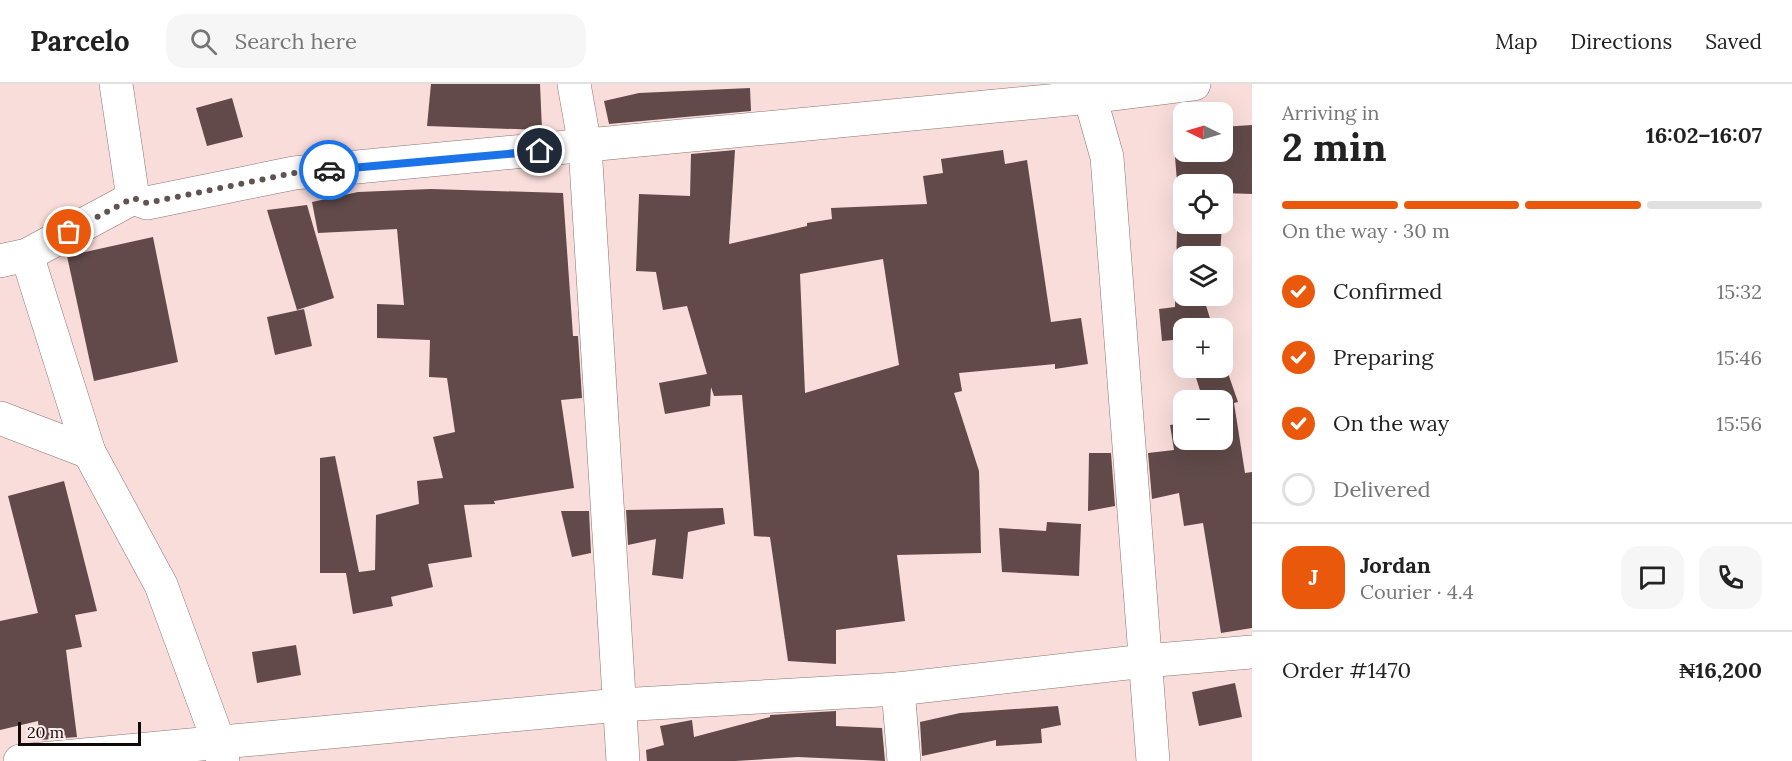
<!DOCTYPE html>
<meta charset="utf-8">
<style>
:root{--surface:#fff;--page:#f6f6f6;--text:#222;--muted:#767676;--line:#e0e0e0;--accent:#ea580c}
body{margin:0;font-family:Lora,serif;background:var(--page);color:var(--text);height:100vh;display:flex;flex-direction:column;font-size:22px;white-space:nowrap}
*{box-sizing:border-box;margin:0}
p{font-size:20px;color:var(--muted)}
.icon{flex:none;width:33px;height:33px;fill:none;stroke:currentColor;stroke-width:2;stroke-linecap:round;stroke-linejoin:round}
.map{position:relative;flex:1;overflow:hidden}
.sheet{display:flex;flex-direction:column;background:var(--surface);width:540px}
.sheet>*{flex:none}
.needle{width:39px;rotate:275deg}
.tools{position:absolute;left:1173px;top:18px;display:grid;gap:12px}
.tools a{display:grid;place-items:center;width:60px;height:60px;border-radius:12px;background:var(--surface);box-shadow:0 6px 24px #0002;font-size:30px}
.scale{position:absolute;left:18px;bottom:15px;width:123px;box-sizing:border-box;padding-left:6px;border:3px solid #110908;border-top:0;font-size:16px;line-height:21px;white-space:nowrap;color:#110908;-webkit-text-stroke:4px #feedec;paint-order:stroke}
.pin{position:absolute;display:grid;place-items:center;width:51px;height:51px;color:#fff;margin:-26px;border:3px solid #fff;border-radius:50%;box-shadow:0 2px 6px #0007}
.courier{position:absolute;display:grid;place-items:center;width:60px;height:60px;margin:-30px;border:4px solid #1a73e8;border-radius:50%;background:#fff;color:#222;box-shadow:0 2px 8px #0007}
.summary em{font-style:normal;font-weight:700}
.summary div{display:flex;flex-direction:column-reverse}
.summary{display:flex;align-items:center;justify-content:space-between;height:102px;padding:0 30px}
h1{font-size:39px;font-weight:700;line-height:45px}
.bar{display:grid;grid-template-columns:repeat(4,1fr);gap:9px 6px;align-content:center;height:72px;padding:0 30px}
.bar i{height:8px;border-radius:4px;background:var(--line)}
.bar .current{background:var(--accent)}
.bar p{grid-column:span 4}
.line{display:flex;align-items:center;gap:15px;padding:0 30px;border-top:2px solid var(--line)}
.line div{flex:1}
.round{display:grid;place-items:center;flex:none;width:63px;height:63px;border-radius:18px;background:var(--page)}
ol{padding:0 30px;list-style:none}
li{display:flex;align-items:center;gap:18px;height:66px}
li p{margin-inline-start:auto}
li .icon{padding:6px;border-radius:50%;background:var(--accent);color:#fff;stroke-width:4}
li:last-child{color:var(--muted)}
li i{width:33px;height:33px;border:3px solid var(--line);border-radius:50%}
header{display:flex;align-items:center;gap:36px;box-sizing:border-box;height:84px;padding:0 30px;background:var(--surface);border-bottom:2px solid var(--line)}
header strong{font-size:28px}
nav{display:flex;gap:33px;margin-inline-start:auto;font-size:21px}
.search{width:420px;height:54px;background:var(--page);display:flex;align-items:center;gap:15px;box-sizing:border-box;padding:0 21px;border-radius:18px;color:var(--muted);font-size:22px}
main{display:flex;flex:1;min-height:0}
.map>svg:first-child{display:block}
.building{fill:#614a49;fill-rule:evenodd}
.lines{fill:none;stroke-linecap:round;stroke-linejoin:round}
.minor-casing{stroke:#8c7372;stroke-width:34}
.minor{stroke:#fff;stroke-width:33}
.done{stroke:#625352;stroke-width:6;stroke-dasharray:0 10.8}
.route{stroke:#1a73e8;stroke-width:8}
</style>
<header>
<strong>Parcelo</strong>
<div class="search"><svg class="icon" aria-label="search" viewBox="0 0 24 24"><circle cx="10" cy="10" r="6"/><path d="M15 15l6 6"/></svg>Search here</div>
<nav><a>Map</a><a>Directions</a><a>Saved</a></nav>
</header>
<main>
<div class="map">
<svg width="1252" height="677" viewBox="0 0 1252 677">
<rect width="100%" height="100%" fill="#f9dddb"/>
<g class="building">
<polygon points="431,0 540,0 542,46 427,42"/>
<polygon points="750,4 751,27 609,40 604,17 639,9"/>
<polygon points="232,14 243,53 207,62 196,24"/>
<polygon points="1252,41 1252,110 1223,109 1222,124 1222,100 1184,100 1184,140 1222,140 1220,172 1184,172 1184,212 1203,212 1213,244 1184,244 1184,255 1162,257 1159,225 1175,223 1178,110 1173,48 1184,47 1184,68 1222,68 1222,43"/>
<path d="M735,66L729,160L807,142V139L832,135L831,124L927,120L923,92L943,89L941,75L1003,66L1005,80L1027,76L1051,238L1081,234L1088,280L1055,285V280L959,289L962,307L954,309L979,387L981,469L897,471L905,537L836,546V580L788,577L770,453L754,452L742,311L714,312L711,303L710,322L665,330L659,299L707,290L687,222L663,226L656,188L636,187L639,110L690,112L691,70ZM883,175L899,281L805,309L800,190Z"/>
<polygon points="431,105 563,109 573,252 578,252 582,314 561,316 574,404 494,417 495,420 464,421 472,473 428,480 433,503 391,513 393,522 353,530 346,489 348,489 320,489 320,374 335,372 359,488 375,486 376,431 419,420 417,397 443,394 433,353 455,348 447,294 429,293 430,256 377,254 377,220 404,221 397,145 318,149 312,118 358,108"/>
<polygon points="307,121 334,214 297,226 267,126"/>
<polygon points="153,153 178,278 94,297 67,172"/>
<polygon points="304,225 312,262 275,271 267,233"/>
<polygon points="1222,272 1238,318 1234,319 1245,389 1252,388 1252,544 1221,549 1203,439 1184,442 1179,409 1152,415 1148,369 1174,366 1170,341 1184,339 1184,356 1222,356 1222,316 1203,316 1193,284 1222,284"/>
<polygon points="1089,369 1111,369 1115,422 1088,427"/>
<polygon points="64,397 97,527 75,531 82,563 66,566 77,653 40,656 38,637 0,646 0,537 38,529 8,412"/>
<polygon points="723,424 725,440 688,448 683,495 652,491 656,455 628,461 626,426"/>
<polygon points="561,427 589,427 591,469 572,473"/>
<polygon points="1047,438 1081,440 1079,492 1002,488 999,444 1046,447"/>
<polygon points="296,561 301,591 257,599 252,568"/>
<polygon points="1235,599 1242,633 1199,642 1192,608"/>
<polygon points="1058,622 1061,641 1041,645 1042,659 996,662 996,656 922,672 920,638 960,629"/>
<polygon points="836,627 836,642 882,644 885,677 798,673 735,677 647,677 646,666 664,661 660,642 692,636 694,653 770,633 770,631"/>
</g>
<g class="lines">
<defs>
<g id="minor">
<polyline points="116,0 133,114"/>
<polyline points="574,0 585,62 623,677"/>
<polyline points="1090,13 1107,73 1153,677"/>
<polyline points="27,171 89,368 161,501 219,659 223,677"/>
<polyline points="0,177 27,171 133,114 147,119 294,89 1090,13 1194,0"/>
<polyline points="0,334 89,368"/>
<polyline points="898,605 904,677"/>
<polyline points="20,677 619,621 898,605 1145,577 1252,568"/>
</g>
</defs>
<use href="#minor" class="minor-casing"/>
<use href="#minor" class="minor"/>
</g>
<g class="lines">
<polyline class="done" points="69,148 133,114 147,119 294,89 329,86"/>
<polyline class="route" points="329,86 540,67"/>
</g>
</svg>
<div class="tools">
<a><svg class="needle" viewBox="-14 -14 28 28"><path d="M0-13l5 13h-10z" fill="#e53935"/><path d="M0 13l5-13h-10z" fill="#767676"/></svg></a>
<a><svg class="icon" aria-label="locate" viewBox="0 0 24 24"><circle cx="12" cy="12" r="6"/><path d="M12 2v4M12 18v4M2 12h4M18 12h4"/></svg></a>
<a><svg class="icon" aria-label="layers" viewBox="0 0 24 24"><path d="M12 4l9 5-9 5-9-5zM3 14l9 5 9-5"/></svg></a>
<a>+</a>
<a>−</a>
</div>
<div class="scale">20 m</div>
<div class="pin" style="left:69px;top:148px;background:#ea580c"><svg class="icon" aria-label="bag" viewBox="0 0 24 24"><path d="M5 8h14l-1 12H6zM9 8a3 3 0 0 1 6 0"/></svg></div>
<div class="pin" style="left:540px;top:67px;background:#1f2937"><svg class="icon" aria-label="home" viewBox="0 0 24 24"><path d="M3 11l9-7 9 7M6 9v11h12V9"/></svg></div>
<div class="courier" style="left:329px;top:86px"><svg class="icon" aria-label="car" viewBox="0 0 24 24"><path d="M5 17H2v-5l4-1 3-4h7l3 4 3 1v5h-3M9 17h6M6 11h13"/><circle cx="7" cy="17" r="2"/><circle cx="17" cy="17" r="2"/></svg></div>
</div>
<section class="sheet">
<div class="summary"><div><h1>2 min</h1><p>Arriving in</p></div><em>16:02–16:07</em></div>
<div class="bar"><i class="current"></i><i class="current"></i><i class="current"></i><i></i><p>On the way · 30 m</p></div>
<ol>
<li><svg class="icon" aria-label="check" viewBox="0 0 24 24"><path d="M5 12l5 5 9-10"/></svg>Confirmed<p>15:32</p></li>
<li><svg class="icon" aria-label="check" viewBox="0 0 24 24"><path d="M5 12l5 5 9-10"/></svg>Preparing<p>15:46</p></li>
<li><svg class="icon" aria-label="check" viewBox="0 0 24 24"><path d="M5 12l5 5 9-10"/></svg>On the way<p>15:56</p></li>
<li><i></i>Delivered</li>
</ol>
<div class="line" style="height:108px"><b class="round" style="background:var(--accent);color:#fff">J</b><div><b>Jordan</b><p>Courier · 4.4</p></div><a class="round"><svg class="icon" aria-label="chat" viewBox="0 0 24 24"><path d="M4 5h16v11H9l-5 4z"/></svg></a><a class="round"><svg class="icon" aria-label="phone" viewBox="0 0 24 24"><path d="M5 4h4l2 5-3 2q2 4 5 5l2-3 5 2v4C11 20 4 13 5 4z"/></svg></a></div>
<div class="line" style="height:78px"><div>Order #1470</div><b>₦16,200</b></div>
</section>
</main>
